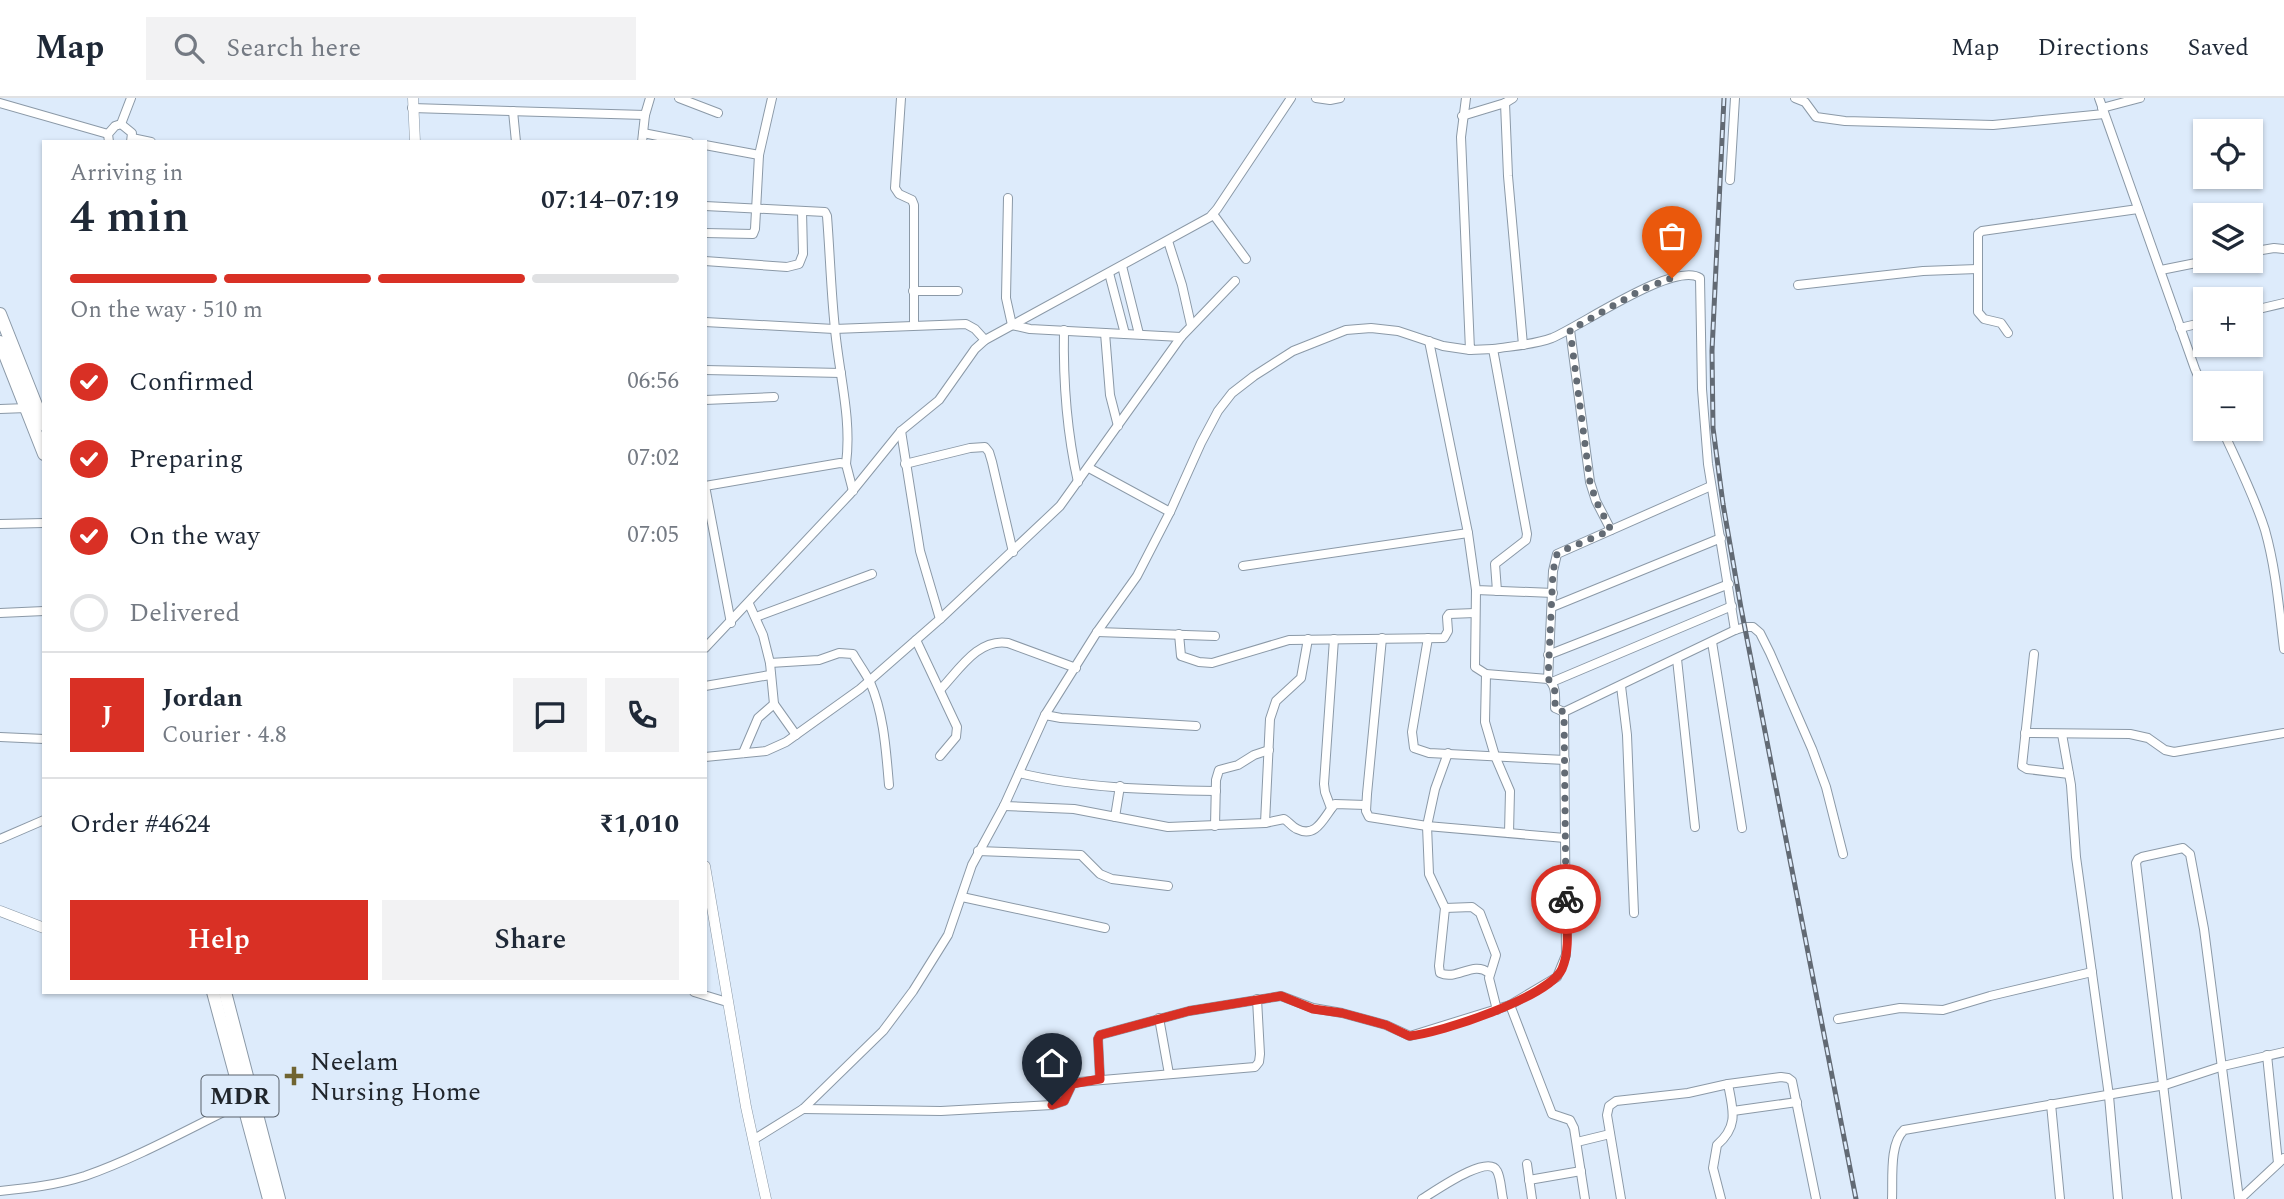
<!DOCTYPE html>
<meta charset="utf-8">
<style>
:root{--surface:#fff;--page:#f2f2f3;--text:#1f2937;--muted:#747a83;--line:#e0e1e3;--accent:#d93025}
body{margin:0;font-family:Spectral,serif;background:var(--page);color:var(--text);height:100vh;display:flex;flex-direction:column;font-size:26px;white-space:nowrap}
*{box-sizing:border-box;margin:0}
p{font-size:23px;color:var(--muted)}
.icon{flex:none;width:38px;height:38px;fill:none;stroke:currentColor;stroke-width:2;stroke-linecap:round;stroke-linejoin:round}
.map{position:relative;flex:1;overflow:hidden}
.details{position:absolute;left:42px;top:42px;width:665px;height:854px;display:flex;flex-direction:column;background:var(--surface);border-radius:0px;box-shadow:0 2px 5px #0004}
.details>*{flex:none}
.controls{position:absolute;left:2193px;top:21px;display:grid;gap:14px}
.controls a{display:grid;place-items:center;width:70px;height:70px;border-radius:0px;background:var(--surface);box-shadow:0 2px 5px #0004;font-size:35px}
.pin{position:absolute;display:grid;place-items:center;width:60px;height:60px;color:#fff;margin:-72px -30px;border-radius:50% 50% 50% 0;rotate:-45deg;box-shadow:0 0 7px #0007}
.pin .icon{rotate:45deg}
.courier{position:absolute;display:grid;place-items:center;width:70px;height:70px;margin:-35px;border:5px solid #d93025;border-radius:50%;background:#fff;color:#222;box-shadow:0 2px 9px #0007}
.overview em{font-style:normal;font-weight:600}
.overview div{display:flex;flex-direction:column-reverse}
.overview{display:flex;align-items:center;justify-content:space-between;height:119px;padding:0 28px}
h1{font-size:46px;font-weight:600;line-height:52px}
.bar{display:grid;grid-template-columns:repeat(4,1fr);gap:10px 7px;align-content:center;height:84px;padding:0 28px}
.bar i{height:9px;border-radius:5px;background:var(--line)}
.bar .on{background:var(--accent)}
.bar p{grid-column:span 4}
.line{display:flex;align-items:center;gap:18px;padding:0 28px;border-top:2px solid var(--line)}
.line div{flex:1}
.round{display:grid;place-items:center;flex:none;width:74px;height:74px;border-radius:0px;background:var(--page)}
ol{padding:0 28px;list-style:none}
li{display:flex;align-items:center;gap:21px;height:77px}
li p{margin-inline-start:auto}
li .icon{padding:7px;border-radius:50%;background:var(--accent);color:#fff;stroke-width:4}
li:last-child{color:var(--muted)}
li i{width:38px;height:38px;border:4px solid var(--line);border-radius:50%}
.action{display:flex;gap:14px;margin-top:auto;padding:14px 28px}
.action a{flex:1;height:80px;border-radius:0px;background:var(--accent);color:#fff;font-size:28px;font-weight:600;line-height:80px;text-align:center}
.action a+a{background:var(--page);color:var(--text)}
header{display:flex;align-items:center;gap:42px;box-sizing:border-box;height:98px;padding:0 35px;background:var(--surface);border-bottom:2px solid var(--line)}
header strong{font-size:33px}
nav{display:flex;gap:38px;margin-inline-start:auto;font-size:24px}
.search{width:490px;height:63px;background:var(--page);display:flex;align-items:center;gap:18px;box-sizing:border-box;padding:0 24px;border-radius:0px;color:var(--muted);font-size:26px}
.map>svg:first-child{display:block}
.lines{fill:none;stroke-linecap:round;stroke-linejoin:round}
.minor-casing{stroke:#8b99a7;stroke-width:10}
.tertiary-casing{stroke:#8b99a7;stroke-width:11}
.primary-casing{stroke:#8b99a7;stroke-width:14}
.minor{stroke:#fff;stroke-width:8}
.tertiary{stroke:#fff;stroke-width:10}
.primary{stroke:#fff;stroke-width:12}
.rail-casing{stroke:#626a74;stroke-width:5}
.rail{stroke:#ddebfb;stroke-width:2.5;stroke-dasharray:8;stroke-linecap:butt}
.done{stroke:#636b74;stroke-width:7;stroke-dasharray:0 12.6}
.route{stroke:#d93025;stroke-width:9}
.poi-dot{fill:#706431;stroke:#ddebfb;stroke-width:2.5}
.labels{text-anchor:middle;stroke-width:6;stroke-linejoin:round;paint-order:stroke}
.shield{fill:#ddebfb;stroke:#59616a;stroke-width:2}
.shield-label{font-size:24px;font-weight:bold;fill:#21262c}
.poi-label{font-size:26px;fill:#21262c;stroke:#ddebfb;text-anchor:start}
</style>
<header>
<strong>Map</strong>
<div class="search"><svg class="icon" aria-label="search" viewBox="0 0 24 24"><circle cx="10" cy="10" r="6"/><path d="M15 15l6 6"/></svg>Search here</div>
<nav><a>Map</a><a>Directions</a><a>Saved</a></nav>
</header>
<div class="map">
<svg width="2284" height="1101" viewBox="0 0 2284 1101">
<rect width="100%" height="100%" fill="#ddebfb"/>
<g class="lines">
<defs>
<g id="minor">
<polyline points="679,0 718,15"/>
<polyline points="901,0 895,90 899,96 912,102 914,107 914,227"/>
<polyline points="1316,0 1330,2 1340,0"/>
<polyline points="1466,0 1461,39 1470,252 1493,251 1527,436 1526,442 1495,466 1497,493"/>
<polyline points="1795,0 1805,4 1816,19 1845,23 1993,27 2104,16"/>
<polyline points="2099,0 2195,271 2205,294"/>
<polyline points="0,5 108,36"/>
<polyline points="1505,5 1508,78 1523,247"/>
<polyline points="412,10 645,17"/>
<polyline points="2102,10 2140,0"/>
<polyline points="513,13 516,44"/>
<polyline points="1462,18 1505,5 1513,0"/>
<polyline points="121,26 132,35 131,44"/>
<polyline points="643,35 689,44"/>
<polyline points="132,40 151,44"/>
<polyline points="109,44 108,36 115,28 121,26 131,0"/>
<polyline points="642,44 645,17 650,0"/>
<polyline points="705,47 759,57"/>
<polyline points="1730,82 1735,0"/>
<polyline points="1008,100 1006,200 1012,227 1030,231 1181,239"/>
<path d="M705,108L825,114L827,118C830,156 831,194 835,231C839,276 852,321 846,366"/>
<polyline points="1213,116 1246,161"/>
<polyline points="705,135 753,136 755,131 759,57 772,0"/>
<polyline points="1168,143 1182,187 1191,227"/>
<polyline points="2250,154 2274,150 2284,151"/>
<polyline points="705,163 787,169 799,166 803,156 802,113"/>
<polyline points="1122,168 1139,236"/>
<polyline points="2161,172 2206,163"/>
<polyline points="1109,175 1125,236"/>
<polyline points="1798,187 1923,173 1977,171"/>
<polyline points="913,193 958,193"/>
<polyline points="2250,213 2284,205"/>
<polyline points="705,224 834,231 966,226 975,231 985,242"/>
<polyline points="2180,230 2205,224"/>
<path d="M1064,232C1063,282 1067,335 1078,384"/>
<polyline points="1570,232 1590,384 1596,403 1611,432"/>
<polyline points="1105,235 1110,297 1118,328"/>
<polyline points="2008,235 2001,225 1984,221 1978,214 1978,136 1982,133 2138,111"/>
<polyline points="1429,243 1468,435 1476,492 1553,495"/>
<path d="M1493,251C1512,248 1533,247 1552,240C1581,228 1674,163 1700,180L1702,291L1708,366L1735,532"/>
<polyline points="705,272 841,275"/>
<polyline points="705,302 774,299"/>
<polyline points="0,311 27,310"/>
<path d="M2222,331C2237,364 2254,397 2265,432C2276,471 2279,511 2284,551"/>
<polyline points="901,333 920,453 940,521"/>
<polyline points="905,366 970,350 985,349 989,354 992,364 1013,454"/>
<polyline points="1089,370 1170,414"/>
<polyline points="705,388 840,365 846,366 853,393"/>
<polyline points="705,388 731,525"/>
<polyline points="0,426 44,425"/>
<polyline points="1243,468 1468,435"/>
<path d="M1476,492L1475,569L1486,576L1548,581C1557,588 1555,600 1555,610L1564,614L1735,532L1745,529H1753L1760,535L1770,555L1812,651L1826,689L1843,756"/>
<polyline points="749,506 763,537 770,565 774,606 796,637"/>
<polyline points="1552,509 1721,440"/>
<polyline points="0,515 44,513"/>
<polyline points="756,519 872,476"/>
<polyline points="1097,534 1215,538"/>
<polyline points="1179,536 1181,558 1199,564 1212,565 1289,542 1444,540 1448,533 1447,519 1449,516 1475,515"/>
<polyline points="1382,540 1367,696 1366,713 1369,719 1427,728 1565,740"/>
<polyline points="1428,540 1412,634 1414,650 1429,655 1565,662"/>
<polyline points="916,542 957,629 956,639 940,658"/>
<polyline points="1712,544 1742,730"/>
<polyline points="705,550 850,396 901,333 939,302 975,251 985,242 1210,119 1217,111 1291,0"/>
<polyline points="2034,556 2022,668 2027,671 2069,676"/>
<polyline points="1548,557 1729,486"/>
<polyline points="1677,561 1695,729"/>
<path d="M770,565L819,562L839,555L853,556C858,565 865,574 870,584C884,616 886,653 889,687"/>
<polyline points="1486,576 1485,624 1495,658 1510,693 1509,735"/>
<polyline points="1548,581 1553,473 1557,456 1711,388"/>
<polyline points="1552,584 1732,508"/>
<polyline points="705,588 770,577"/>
<polyline points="1621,588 1627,637 1634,815"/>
<path d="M940,592C959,572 978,540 1008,545L1076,570"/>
<polyline points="1045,617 1061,620 1196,628"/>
<polyline points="2025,635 2130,636 2148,640 2165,652 2174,654 2284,635"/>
<polyline points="2062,636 2071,687 2076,759 2109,998 2118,1101"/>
<polyline points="0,639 44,641"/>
<polyline points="743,655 758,620 774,606"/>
<path d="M1448,655L1435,691L1427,728L1429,776L1445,810L1439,868L1440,875C1457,883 1473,862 1489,875"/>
<polyline points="705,659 766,653 786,644 860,591 940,521 1060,408 1181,239 1235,183"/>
<path d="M1019,675C1081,690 1152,692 1216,693"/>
<path d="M1004,708L1074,711L1168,729L1265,725L1284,721C1289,724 1292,729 1297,731C1317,741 1324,718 1335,706L1366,707"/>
<polyline points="1331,710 1325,694 1324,686 1334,541"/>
<polyline points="1115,719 1120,688"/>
<polyline points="1265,725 1270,621 1276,603 1301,580 1308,541"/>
<polyline points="1215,728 1216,682 1219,672 1238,667 1254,657 1269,652"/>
<polyline points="0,741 44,722"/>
<polyline points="978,753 1081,757 1100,776 1112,781 1168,788"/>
<polyline points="962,799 1105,830"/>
<polyline points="1445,810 1472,809 1480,815 1496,857 1489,880 1497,912"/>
<polyline points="694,894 727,904"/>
<polyline points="1510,907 1552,1016 1570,1022 1574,1030 1585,1101"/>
<polyline points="1159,920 1169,976"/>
<polyline points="1838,921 1900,910 1943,912 1990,898 2092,874"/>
<polyline points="2267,957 2278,1065"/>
<polyline points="1100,981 1098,941 1100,937 1189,913 1281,898 1313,910 1342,915 1386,927 1410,938 1510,907 1557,879 1566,857 1564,614"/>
<polyline points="1728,986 1781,979 1788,980 1792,983 1816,1101"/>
<polyline points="2051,1006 2060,1101"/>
<polyline points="803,1011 941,1013 1052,1007 1064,1003 1072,986 1079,984 1255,969 1259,964 1260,956 1257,901"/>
<polyline points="1733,1013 1797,1004"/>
<polyline points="753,1042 803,1011 883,933 913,893 948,837 972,767 1004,708 1045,617 1097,534 1137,478 1170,414 1201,345 1218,313 1232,295 1254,278 1293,253 1346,232 1371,230 1398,233 1443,248 1470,252"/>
<polyline points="1577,1044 1610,1036"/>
<polyline points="1527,1066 1532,1101"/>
<polyline points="1529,1082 1581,1073"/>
<path d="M0,1093C29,1090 57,1087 85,1078C139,1059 190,1030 242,1005"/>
<path d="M1422,1101C1434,1094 1488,1055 1497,1073C1501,1080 1501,1093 1503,1101"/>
<path d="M1621,1101L1607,1017L1609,1008L1616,1003L1688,995L1728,986C1733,1012 1739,1028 1717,1047L1713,1070L1721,1101"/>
<path d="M1892,1101C1893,1081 1889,1046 1904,1032L2165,987L2223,968L2284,954"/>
<polyline points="2177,1101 2136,765 2138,761 2142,759 2183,750 2190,756 2204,831 2239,1101"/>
<polyline points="2240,1101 2284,1060"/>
</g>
<g id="tertiary">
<polyline points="413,0 415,44"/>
<polyline points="705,768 746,1009 766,1101"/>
<polyline points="0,813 44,830"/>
</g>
<g id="primary">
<polyline points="0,216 44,327"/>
<polyline points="0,244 44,356"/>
<polyline points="213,894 269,1101"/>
<polyline points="225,894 279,1101"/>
</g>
</defs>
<use href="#minor" class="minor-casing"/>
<use href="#tertiary" class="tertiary-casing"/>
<use href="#primary" class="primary-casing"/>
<use href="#minor" class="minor"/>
<use href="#tertiary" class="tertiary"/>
<use href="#primary" class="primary"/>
<defs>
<polyline id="rail" points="1724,0 1712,253 1713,330 1723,406 1741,510 1856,1101"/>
</defs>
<use href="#rail" class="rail-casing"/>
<use href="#rail" class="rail"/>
</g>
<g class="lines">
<path class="done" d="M1566,801L1564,614L1555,610C1555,600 1557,588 1548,581L1553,473L1557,456L1562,453L1611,432L1596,403L1590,384L1570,232L1643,191L1672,180"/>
<path class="route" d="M1052,1007L1064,1003L1072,986L1100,981L1098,941L1100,937L1189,913L1281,898L1313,911L1342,915L1386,927L1409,938C1441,935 1549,899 1562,871C1571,851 1566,823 1566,801"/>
</g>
<path class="poi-dot" d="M290.5 967.5h7v7h7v7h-7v7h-7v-7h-7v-7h7z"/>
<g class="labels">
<rect class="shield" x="201.5" y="977.5" width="77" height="41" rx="5"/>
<g class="shield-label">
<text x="240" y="1006">MDR</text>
</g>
<g class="poi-label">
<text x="310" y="972">Neelam<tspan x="310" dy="30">Nursing Home</tspan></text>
</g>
</g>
</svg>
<div class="controls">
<a><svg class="icon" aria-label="locate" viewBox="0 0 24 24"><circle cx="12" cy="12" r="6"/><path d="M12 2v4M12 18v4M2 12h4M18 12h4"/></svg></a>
<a><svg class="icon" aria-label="layers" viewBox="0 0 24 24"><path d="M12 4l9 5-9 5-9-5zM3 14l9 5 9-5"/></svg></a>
<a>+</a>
<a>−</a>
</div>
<div class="pin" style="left:1672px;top:180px;background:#ea580c"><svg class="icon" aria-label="bag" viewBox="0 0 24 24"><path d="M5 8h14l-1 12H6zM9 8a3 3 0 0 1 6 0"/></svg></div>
<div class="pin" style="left:1052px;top:1007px;background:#1f2937"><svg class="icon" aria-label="home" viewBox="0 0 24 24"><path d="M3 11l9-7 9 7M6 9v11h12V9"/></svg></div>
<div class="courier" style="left:1566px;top:801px"><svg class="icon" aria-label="bike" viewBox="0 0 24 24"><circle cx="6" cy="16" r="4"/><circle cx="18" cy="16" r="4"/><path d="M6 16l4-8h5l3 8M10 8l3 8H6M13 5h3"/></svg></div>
<section class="details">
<div class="overview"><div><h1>4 min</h1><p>Arriving in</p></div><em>07:14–07:19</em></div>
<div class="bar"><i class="on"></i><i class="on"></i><i class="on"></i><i></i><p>On the way · 510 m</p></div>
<ol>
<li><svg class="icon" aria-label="check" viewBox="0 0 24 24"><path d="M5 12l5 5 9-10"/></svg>Confirmed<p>06:56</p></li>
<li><svg class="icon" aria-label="check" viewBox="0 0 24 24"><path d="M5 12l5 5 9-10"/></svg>Preparing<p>07:02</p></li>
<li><svg class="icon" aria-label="check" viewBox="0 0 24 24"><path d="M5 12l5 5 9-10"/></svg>On the way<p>07:05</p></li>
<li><i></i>Delivered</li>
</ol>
<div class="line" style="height:126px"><b class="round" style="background:var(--accent);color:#fff">J</b><div><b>Jordan</b><p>Courier · 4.8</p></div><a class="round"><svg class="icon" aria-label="chat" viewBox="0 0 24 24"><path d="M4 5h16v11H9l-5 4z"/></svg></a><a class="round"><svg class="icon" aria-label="phone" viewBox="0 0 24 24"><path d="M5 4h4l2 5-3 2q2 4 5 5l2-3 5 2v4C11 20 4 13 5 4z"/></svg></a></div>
<div class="line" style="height:91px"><div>Order #4624</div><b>₹1,010</b></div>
<div class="action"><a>Help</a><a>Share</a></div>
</section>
</div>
